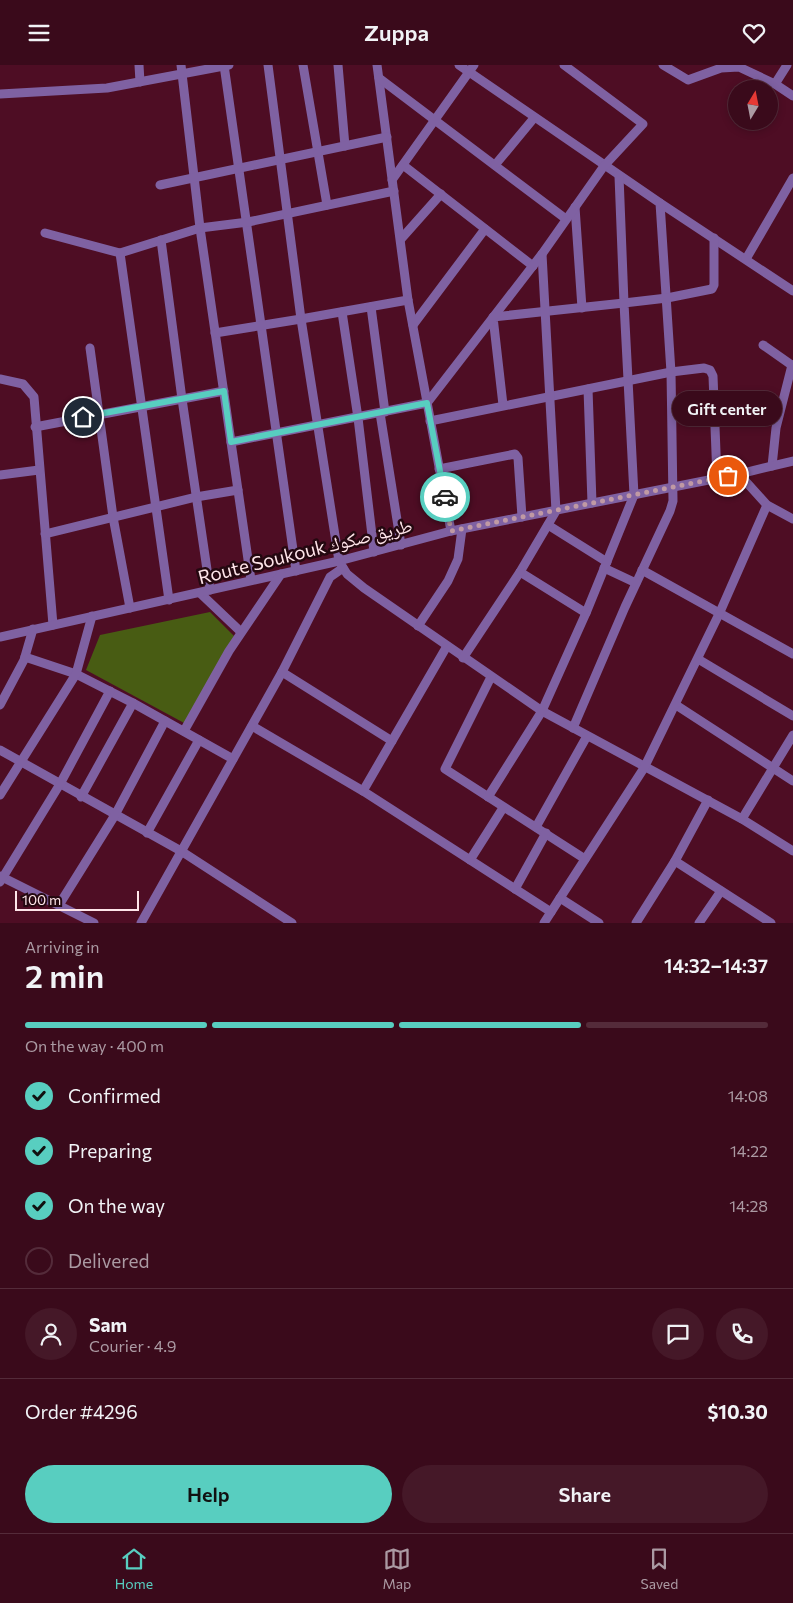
<!DOCTYPE html>
<meta charset="utf-8">
<style>
:root{--surface:#3a0a1b;--page:#451828;--text:#f1f3f6;--muted:#ab9aa3;--line:#542b3a;--accent:#58cec0}
body{margin:0;font-family:Commissioner,"Noto Naskh Arabic",sans-serif;background:var(--page);color:var(--text);height:100vh;display:flex;flex-direction:column;font-size:19px;white-space:nowrap}
*{box-sizing:border-box;margin:0}
p{font-size:16px;color:var(--muted)}
.icon{flex:none;width:28px;height:28px;fill:none;stroke:currentColor;stroke-width:2;stroke-linecap:round;stroke-linejoin:round}
.map{position:relative;height:858px;overflow:hidden}
.side{display:flex;flex-direction:column;background:var(--surface);flex:1}
.side>*{flex:none}
.needle{width:32px;rotate:10deg}
.buttons{position:absolute;left:728px;top:15px;display:grid;gap:10px}
.buttons a{display:grid;place-items:center;width:50px;height:50px;border-radius:50%;background:var(--surface);box-shadow:0 2px 8px #0003,0 0 0 1px var(--line);font-size:25px}
.scale{position:absolute;left:15px;bottom:12px;width:124px;box-sizing:border-box;padding-left:5px;border:2px solid #fee4e9;border-top:0;font-size:14px;line-height:18px;white-space:nowrap;color:#fee4e9;-webkit-text-stroke:4px #240810;paint-order:stroke}
.pin{position:absolute;display:grid;place-items:center;width:42px;height:42px;color:#fff;margin:-21px;border:2px solid #fff;border-radius:50%;box-shadow:0 1px 5px #0007}
.courier{position:absolute;display:grid;place-items:center;width:50px;height:50px;margin:-25px;border:4px solid #58cec0;border-radius:50%;background:#fff;color:#222;box-shadow:0 1px 6px #0007}
.bubble{position:absolute;height:35px;border-radius:18px;background:var(--surface);box-shadow:0 2px 8px #0003,0 0 0 1px var(--line);font-size:16px;font-weight:600;line-height:35px;text-align:center}
.head em{font-style:normal;font-weight:600}
.head div{display:flex;flex-direction:column-reverse}
.head{display:flex;align-items:center;justify-content:space-between;height:85px;padding:0 25px}
h1{font-size:32px;font-weight:600;line-height:38px}
.bar{display:grid;grid-template-columns:repeat(4,1fr);gap:8px 5px;align-content:center;height:60px;padding:0 25px}
.bar i{height:6px;border-radius:4px;background:var(--line)}
.bar .current{background:var(--accent)}
.bar p{grid-column:span 4}
.line{display:flex;align-items:center;gap:12px;padding:0 25px;border-top:1px solid var(--line)}
.line div{flex:1}
.round{display:grid;place-items:center;flex:none;width:52px;height:52px;border-radius:26px;background:var(--page)}
ol{padding:0 25px;list-style:none}
li{display:flex;align-items:center;gap:15px;height:55px}
li p{margin-inline-start:auto}
li .icon{padding:5px;border-radius:50%;background:var(--accent);color:#111;stroke-width:4}
li:last-child{color:var(--muted)}
li i{width:28px;height:28px;border:2px solid var(--line);border-radius:50%}
.action{display:flex;gap:10px;margin-top:auto;padding:10px 25px}
.action a{flex:1;height:58px;border-radius:30px;background:var(--accent);color:#111;font-size:20px;font-weight:600;line-height:58px;text-align:center}
.action a+a{background:var(--page);color:var(--text)}
header{display:flex;justify-content:space-between;align-items:center;height:65px;padding:0 25px;background:var(--surface);font-size:22px;font-weight:600}
.dock{display:flex;justify-content:space-around;align-items:center;height:70px;border-top:1px solid var(--line);background:var(--surface);font-size:14px;color:var(--muted)}
.dock a{display:grid;justify-items:center;gap:2px}
.dock .current{color:var(--accent)}
.map>svg:first-child{display:block}
.green{fill:#485c13}
.lines{fill:none;stroke-linecap:round;stroke-linejoin:round}
.minor{stroke:#7f61a2;stroke-width:9}
.done{stroke:#c099a4;stroke-width:5;stroke-dasharray:0 9}
.route{stroke:#58cec0;stroke-width:6}
.labels{text-anchor:middle;stroke-width:5;stroke-linejoin:round;paint-order:stroke}
.street-label{font-size:19px;fill:#fee4e9;stroke:#240810}
</style>
<header><svg class="icon" aria-label="menu" viewBox="0 0 24 24"><path d="M4 6h16M4 12h16M4 18h16"/></svg>Zuppa<svg class="icon" aria-label="heart" viewBox="0 0 24 24"><path d="M12 20l-8-8c-3-5 5-10 8-4 3-6 11-1 8 4z"/></svg></header>
<div class="map">
<svg width="793" height="858" viewBox="0 0 793 858">
<rect width="100%" height="100%" fill="#4e0d24"/>
<polygon class="green" points="210,547 234,571 186,659 86,605 100,570"/>
<g class="lines">
<g class="minor">
<polyline points="139,0 140,17"/>
<polyline points="181,0 200,163 251,515"/>
<polyline points="224,0 296,506"/>
<polyline points="303,0 327,140"/>
<polyline points="338,0 345,81"/>
<polyline points="377,0 408,235 451,466"/>
<polyline points="459,0 660,138 671,307 673,436 670,446 625,542 573,663"/>
<polyline points="663,0 688,15 721,3 739,2 775,19"/>
<polyline points="787,0 775,19 793,31"/>
<polyline points="379,13 566,154"/>
<polyline points="0,29 107,23 229,0"/>
<polyline points="403,100 533,201"/>
<polyline points="495,100 534,53"/>
<polyline points="392,115 474,0"/>
<polyline points="160,120 387,72"/>
<polyline points="660,138 793,226"/>
<polyline points="575,142 582,243"/>
<polyline points="45,168 120,188 200,163 248,157 394,126"/>
<polyline points="401,174 441,129"/>
<polyline points="161,175 182,334 210,525"/>
<polyline points="120,188 169,535"/>
<polyline points="746,194 793,113"/>
<polyline points="408,235 301,254 339,496 347,509 364,523 542,646 742,754 793,786"/>
<polyline points="371,242 385,347"/>
<polyline points="342,247 358,353 374,487"/>
<polyline points="413,260 485,164"/>
<polyline points="215,268 301,254 268,0"/>
<polyline points="763,280 793,301"/>
<polyline points="90,283 113,452 130,543"/>
<polyline points="0,314 23,319 34,332 53,560"/>
<polyline points="588,324 592,438"/>
<polyline points="503,340 493,252 624,238 619,111"/>
<polyline points="380,348 401,480"/>
<polyline points="430,356 671,307 704,303 710,305 713,311 717,413"/>
<polyline points="35,362 224,326"/>
<polyline points="231,377 427,338 542,189 604,101 643,59 564,0"/>
<polyline points="772,401 776,363 792,300"/>
<polyline points="439,404 515,389 518,393 522,452"/>
<polyline points="739,409 767,440 793,454"/>
<polyline points="0,410 39,405"/>
<polyline points="548,460 607,497"/>
<polyline points="45,469 196,432 238,425"/>
<polyline points="604,503 636,518"/>
<polyline points="642,505 793,589"/>
<polyline points="520,507 586,548"/>
<polyline points="200,528 241,567"/>
<polyline points="418,561 448,516 458,494 462,464"/>
<polyline points="0,572 339,496 451,466 739,409 793,396"/>
<polyline points="25,592 76,609 133,638 233,694"/>
<polyline points="463,593 520,507 556,446 542,189"/>
<polyline points="698,594 793,651"/>
<polyline points="282,607 392,676"/>
<polyline points="491,612 445,704 585,794"/>
<polyline points="0,640 24,595 33,564"/>
<polyline points="676,640 793,716"/>
<polyline points="252,661 363,726 551,847"/>
<polyline points="184,666 229,586 281,509"/>
<polyline points="0,685 181,786 292,858"/>
<polyline points="363,726 447,581"/>
<polyline points="0,730 76,609 92,551"/>
<polyline points="81,732 133,638"/>
<polyline points="488,732 542,646 586,548 634,430 624,238 667,233 712,224 714,220 714,173"/>
<polyline points="708,735 675,796 771,858"/>
<polyline points="742,754 793,670"/>
<polyline points="536,762 587,671"/>
<polyline points="147,768 199,675"/>
<polyline points="470,795 503,743"/>
<polyline points="0,811 94,858"/>
<polyline points="0,817 60,719 110,626"/>
<polyline points="515,824 546,768"/>
<polyline points="59,840 115,750 165,656"/>
<polyline points="141,858 282,607 330,512 343,503"/>
<polyline points="544,858 560,833"/>
<polyline points="599,858 560,833 644,703 720,547 767,440"/>
<polyline points="636,858 675,796"/>
<polyline points="699,858 721,826"/>
</g>
</g>
<g class="lines">
<polyline class="done" points="445,432 451,466 728,411"/>
<polyline class="route" points="83,352 224,326 231,377 427,338 445,432"/>
</g>
<g class="labels">
<g class="street-label">
<text transform="translate(305 486) rotate(-14)" y="7">Route Soukouk طريق صكوك</text>
</g>
</g>
</svg>
<div class="buttons">
<a><svg class="needle" viewBox="-14 -14 28 28"><path d="M0-13l5 13h-10z" fill="#e53935"/><path d="M0 13l5-13h-10z" fill="#ab9aa3"/></svg></a>
</div>
<div class="scale">100 m</div>
<div class="pin" style="left:728px;top:411px;background:#ea580c"><svg class="icon" aria-label="bag" viewBox="0 0 24 24"><path d="M5 8h14l-1 12H6zM9 8a3 3 0 0 1 6 0"/></svg></div>
<div class="pin" style="left:83px;top:352px;background:#1f2937"><svg class="icon" aria-label="home" viewBox="0 0 24 24"><path d="M3 11l9-7 9 7M6 9v11h12V9"/></svg></div>
<div class="courier" style="left:445px;top:432px"><svg class="icon" aria-label="car" viewBox="0 0 24 24"><path d="M5 17H2v-5l4-1 3-4h7l3 4 3 1v5h-3M9 17h6M6 11h13"/><circle cx="7" cy="17" r="2"/><circle cx="17" cy="17" r="2"/></svg></div>
<div class="bubble" style="left:672px;top:326px;width:110px">Gift center</div>
</div>
<section class="side">
<div class="head"><div><h1>2 min</h1><p>Arriving in</p></div><em>14:32–14:37</em></div>
<div class="bar"><i class="current"></i><i class="current"></i><i class="current"></i><i></i><p>On the way · 400 m</p></div>
<ol>
<li><svg class="icon" aria-label="check" viewBox="0 0 24 24"><path d="M5 12l5 5 9-10"/></svg>Confirmed<p>14:08</p></li>
<li><svg class="icon" aria-label="check" viewBox="0 0 24 24"><path d="M5 12l5 5 9-10"/></svg>Preparing<p>14:22</p></li>
<li><svg class="icon" aria-label="check" viewBox="0 0 24 24"><path d="M5 12l5 5 9-10"/></svg>On the way<p>14:28</p></li>
<li><i></i>Delivered</li>
</ol>
<div class="line" style="height:90px"><a class="round"><svg class="icon" aria-label="person" viewBox="0 0 24 24"><circle cx="12" cy="8" r="4"/><path d="M4 21q1-7 8-7t8 7"/></svg></a><div><b>Sam</b><p>Courier · 4.9</p></div><a class="round"><svg class="icon" aria-label="chat" viewBox="0 0 24 24"><path d="M4 5h16v11H9l-5 4z"/></svg></a><a class="round"><svg class="icon" aria-label="phone" viewBox="0 0 24 24"><path d="M5 4h4l2 5-3 2q2 4 5 5l2-3 5 2v4C11 20 4 13 5 4z"/></svg></a></div>
<div class="line" style="height:65px"><div>Order #4296</div><b>$10.30</b></div>
<div class="action"><a>Help</a><a>Share</a></div>
</section>
<nav class="dock">
<a class="current"><svg class="icon" aria-label="home" viewBox="0 0 24 24"><path d="M3 11l9-7 9 7M6 9v11h12V9"/></svg>Home</a>
<a><svg class="icon" aria-label="map" viewBox="0 0 24 24"><path d="M3 6l6-2 6 2 6-2v14l-6 2-6-2-6 2zM9 4v14M15 6v14"/></svg>Map</a>
<a><svg class="icon" aria-label="saved" viewBox="0 0 24 24"><path d="M7 4h10v16l-5-4-5 4z"/></svg>Saved</a>
</nav>
